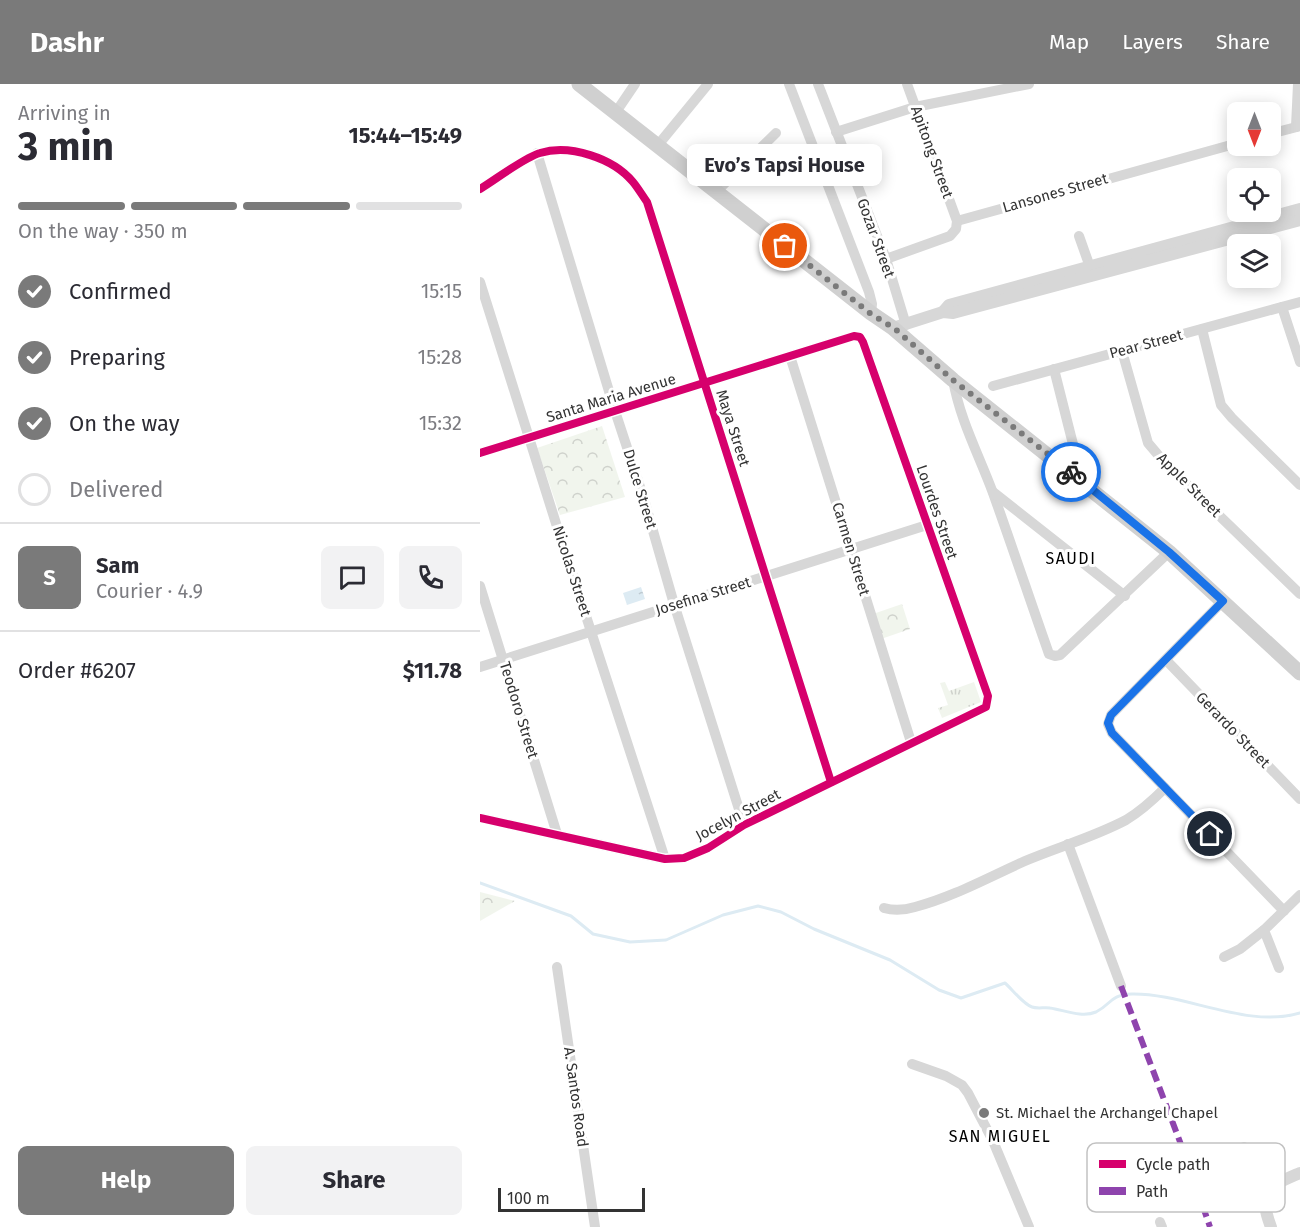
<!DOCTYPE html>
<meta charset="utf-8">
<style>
:root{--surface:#fff;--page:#f2f2f3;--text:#2b2b33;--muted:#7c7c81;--line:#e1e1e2;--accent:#7a7a7a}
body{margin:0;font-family:"Fira Sans",sans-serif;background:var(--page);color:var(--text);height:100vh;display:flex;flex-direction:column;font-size:22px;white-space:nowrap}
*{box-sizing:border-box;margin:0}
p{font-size:20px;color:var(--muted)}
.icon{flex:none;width:33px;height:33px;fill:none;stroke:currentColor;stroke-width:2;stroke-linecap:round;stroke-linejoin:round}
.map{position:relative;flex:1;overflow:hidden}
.details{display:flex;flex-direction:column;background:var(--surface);width:480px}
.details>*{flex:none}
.needle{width:39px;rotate:180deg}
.tools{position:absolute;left:747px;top:18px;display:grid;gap:12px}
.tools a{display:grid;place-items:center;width:54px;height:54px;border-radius:9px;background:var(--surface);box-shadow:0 3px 15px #0003;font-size:30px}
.scale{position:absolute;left:18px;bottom:15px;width:147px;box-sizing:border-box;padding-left:6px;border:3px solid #333;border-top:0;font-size:16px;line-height:21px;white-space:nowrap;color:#333;-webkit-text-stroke:4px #fff;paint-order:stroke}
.pin{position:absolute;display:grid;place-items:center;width:51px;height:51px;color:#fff;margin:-26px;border:3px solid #fff;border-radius:50%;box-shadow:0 2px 6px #0007}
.courier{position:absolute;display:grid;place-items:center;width:60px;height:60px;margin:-30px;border:4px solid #1a73e8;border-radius:50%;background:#fff;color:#222;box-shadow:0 2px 8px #0007}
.bubble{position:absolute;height:42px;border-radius:9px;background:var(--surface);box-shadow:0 3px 15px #0003;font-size:20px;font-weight:700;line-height:42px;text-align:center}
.summary em{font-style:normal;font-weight:700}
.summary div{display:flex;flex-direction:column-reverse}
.summary{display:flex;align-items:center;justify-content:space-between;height:102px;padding:0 18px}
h1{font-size:39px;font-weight:700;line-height:45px}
.bar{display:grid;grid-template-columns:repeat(4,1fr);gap:9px 6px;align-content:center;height:72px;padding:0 18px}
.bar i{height:8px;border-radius:4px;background:var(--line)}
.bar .on{background:var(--accent)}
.bar p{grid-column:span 4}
.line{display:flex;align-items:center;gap:15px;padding:0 18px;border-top:2px solid var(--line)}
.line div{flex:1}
.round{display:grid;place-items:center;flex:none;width:63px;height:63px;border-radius:9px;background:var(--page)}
ol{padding:0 18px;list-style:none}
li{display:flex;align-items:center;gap:18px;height:66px}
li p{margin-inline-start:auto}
li .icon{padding:6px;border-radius:50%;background:var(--accent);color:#fff;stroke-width:4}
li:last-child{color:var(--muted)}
li i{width:33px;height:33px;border:3px solid var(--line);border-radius:50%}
.cta{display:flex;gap:12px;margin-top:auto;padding:12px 18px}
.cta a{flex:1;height:69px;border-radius:9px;background:var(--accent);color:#fff;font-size:24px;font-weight:700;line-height:69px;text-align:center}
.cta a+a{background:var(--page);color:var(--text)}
header{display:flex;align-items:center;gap:36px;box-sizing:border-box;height:84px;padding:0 30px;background:var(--accent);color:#fff}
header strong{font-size:28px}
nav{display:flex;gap:33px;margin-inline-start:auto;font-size:21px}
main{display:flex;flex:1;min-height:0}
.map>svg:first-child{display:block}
.grass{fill:url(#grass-tufts)}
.forest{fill:url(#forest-crowns)}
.water{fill:url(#water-ripples)}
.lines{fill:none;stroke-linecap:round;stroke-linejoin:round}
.stream{stroke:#ddebf3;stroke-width:3}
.minor{stroke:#d7d7d7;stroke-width:10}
.tertiary{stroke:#d7d7d7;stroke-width:12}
.secondary{stroke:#d0d0d0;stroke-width:15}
.quiet{stroke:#8e44ad;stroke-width:6;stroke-dasharray:12 6;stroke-linecap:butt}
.cycleway-casing{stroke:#fff;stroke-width:11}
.cycleway{stroke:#d6006c;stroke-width:8}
.done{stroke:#7a7a7a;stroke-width:6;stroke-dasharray:0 10.8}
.route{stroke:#1a73e8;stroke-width:8}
.poi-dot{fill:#7a7a7a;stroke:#fff;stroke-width:2}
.labels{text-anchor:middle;stroke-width:6;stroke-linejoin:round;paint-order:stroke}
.street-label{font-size:15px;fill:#333;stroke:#fff}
.poi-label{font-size:15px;fill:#333;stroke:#fff;text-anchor:start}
.neighbourhood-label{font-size:16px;letter-spacing:1.5px;fill:#000;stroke:#fff}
.key{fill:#fff;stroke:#c2c2c2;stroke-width:1.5}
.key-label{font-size:16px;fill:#333}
</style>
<header>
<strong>Dashr</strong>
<nav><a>Map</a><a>Layers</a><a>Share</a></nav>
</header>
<main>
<section class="details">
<div class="summary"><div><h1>3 min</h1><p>Arriving in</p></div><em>15:44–15:49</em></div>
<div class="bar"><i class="on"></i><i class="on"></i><i class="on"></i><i></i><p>On the way · 350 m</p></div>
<ol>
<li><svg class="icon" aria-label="check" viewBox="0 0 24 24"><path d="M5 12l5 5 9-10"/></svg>Confirmed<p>15:15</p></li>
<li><svg class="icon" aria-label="check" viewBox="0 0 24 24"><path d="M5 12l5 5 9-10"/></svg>Preparing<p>15:28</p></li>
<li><svg class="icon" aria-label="check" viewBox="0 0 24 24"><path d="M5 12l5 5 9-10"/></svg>On the way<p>15:32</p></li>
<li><i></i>Delivered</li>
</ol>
<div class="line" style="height:108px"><b class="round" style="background:var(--accent);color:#fff">S</b><div><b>Sam</b><p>Courier · 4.9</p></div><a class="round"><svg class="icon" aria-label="chat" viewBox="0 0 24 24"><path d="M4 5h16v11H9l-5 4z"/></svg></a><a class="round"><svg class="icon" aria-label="phone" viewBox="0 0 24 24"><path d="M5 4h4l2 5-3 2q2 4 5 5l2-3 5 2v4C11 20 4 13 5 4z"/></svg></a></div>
<div class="line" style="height:78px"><div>Order #6207</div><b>$11.78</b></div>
<div class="cta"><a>Help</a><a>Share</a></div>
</section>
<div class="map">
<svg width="820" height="1143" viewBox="0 0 820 1143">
<defs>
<pattern id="grass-tufts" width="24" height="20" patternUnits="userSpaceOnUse" patternTransform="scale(1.5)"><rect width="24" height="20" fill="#f1f5ed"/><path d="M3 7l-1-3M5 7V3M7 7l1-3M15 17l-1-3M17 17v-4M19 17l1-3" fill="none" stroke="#cfd2cc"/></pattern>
<pattern id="forest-crowns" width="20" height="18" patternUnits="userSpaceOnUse" patternTransform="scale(1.5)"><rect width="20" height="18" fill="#f1f5ed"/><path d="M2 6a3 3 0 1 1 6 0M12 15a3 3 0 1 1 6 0" fill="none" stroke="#cfd2cc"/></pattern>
<pattern id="water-ripples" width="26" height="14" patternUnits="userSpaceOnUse" patternTransform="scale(1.5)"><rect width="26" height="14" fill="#ddebf3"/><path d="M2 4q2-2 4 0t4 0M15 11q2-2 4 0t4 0" fill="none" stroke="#becad1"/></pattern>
</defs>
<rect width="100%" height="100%" fill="#fff"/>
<polygon class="grass" points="465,598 469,607 494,598 501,618 462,634 458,624 468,621 460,599"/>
<g class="forest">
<polygon points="122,342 145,413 80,431 57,364"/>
<polygon points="422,520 430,545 401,555 393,530"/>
<polygon points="0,808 35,817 0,837"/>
</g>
<polygon class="water" points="161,503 165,515 147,521 143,509"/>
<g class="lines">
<path class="stream" d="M0,799L91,832L113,850L150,858L186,856L243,831L278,822L301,828L334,845L410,876L459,906L481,914L525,899C532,905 543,920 552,923C557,925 565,923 570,924C584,926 602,934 616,928C632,920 629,911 652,910C705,909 767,945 820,929"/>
<g class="minor">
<polyline points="309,0 389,208 392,220 391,229"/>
<polyline points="338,0 406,175 426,241"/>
<polyline points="136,28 155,0"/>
<polyline points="816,43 818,0"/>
<polyline points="356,48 435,23 549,0"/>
<polyline points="790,50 820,42"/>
<polyline points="178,61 228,0"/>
<polyline points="57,69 135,327 163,412 194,520 264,741"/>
<path d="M0,105C15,96 45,73 60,69C90,60 133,74 153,98C158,104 162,111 167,118L351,698"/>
<polyline points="237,107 296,49"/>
<polyline points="477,137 758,59"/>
<polyline points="599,152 610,183"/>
<polyline points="406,175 470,152 476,145 477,137 427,0"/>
<polyline points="0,198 79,449 185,775"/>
<polyline points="802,223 820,278"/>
<polyline points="722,245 741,321 752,334 820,401"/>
<polyline points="642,267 668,359 685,379 820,510"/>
<polyline points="310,272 431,658"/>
<polyline points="574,285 598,380"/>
<path d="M473,296C480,336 499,371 513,409C532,462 550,516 569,570L575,572L580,571L689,468"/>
<polyline points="513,302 820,218"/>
<polyline points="0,369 374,252 380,253 383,258 508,612 506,623 264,741 228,764 204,774 185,775 0,734"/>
<polyline points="513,408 645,512"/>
<polyline points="0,502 77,750"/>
<polyline points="743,517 631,631 628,640 632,649 804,827"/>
<polyline points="686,576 820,715"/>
<polyline points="0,583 447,441"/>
<polyline points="588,760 641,902"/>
<path d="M404,824C414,827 425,826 435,823C473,813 509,793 545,777C578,763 614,753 646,736C661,727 673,716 685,704"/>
<polyline points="744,873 760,865 784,846"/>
<polyline points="77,883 115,1143"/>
<polyline points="799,884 784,846 820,811"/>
<polyline points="432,980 466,992 482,1001 488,1009 513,1057 549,1143"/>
<polyline points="764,1063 786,1109"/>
<polyline points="680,1138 682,1143"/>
</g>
<g class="tertiary">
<polyline points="463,228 469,221 820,125"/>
<polyline points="413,244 463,228 473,229 820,136"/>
<path d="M791,1143C777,1106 788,1103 820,1089"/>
</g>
<polyline class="secondary" points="99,0 391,229 413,244 473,296 689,468 820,589"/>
<polyline class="quiet" points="641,902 708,1079 730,1143"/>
<defs>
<g id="cycleway">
<path d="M0,105C15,96 45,73 60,69C90,60 133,74 153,98C158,104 162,111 167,118L351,698"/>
<polyline points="0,369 374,252 380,253 383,258 508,612 506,623 264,741 228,764 204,774 185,775 0,734"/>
</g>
</defs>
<use href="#cycleway" class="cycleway-casing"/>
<use href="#cycleway" class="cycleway"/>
</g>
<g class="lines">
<polyline class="done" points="305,162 391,230 414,244 473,296 591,388"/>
<polyline class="route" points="591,388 689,468 743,517 631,631 628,639 632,649 730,750"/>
</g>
<circle class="poi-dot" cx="504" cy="1029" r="6"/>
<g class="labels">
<g class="street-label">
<text transform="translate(452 68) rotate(70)" y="5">Apitong Street</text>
<text transform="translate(575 109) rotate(-16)" y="5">Lansones Street</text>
<text transform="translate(396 154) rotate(70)" y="5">Gozar Street</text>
<text transform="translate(666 260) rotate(-15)" y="5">Pear Street</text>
<text transform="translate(131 314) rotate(-17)" y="5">Santa Maria Avenue</text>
<text transform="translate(253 344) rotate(72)" y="5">Maya Street</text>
<text transform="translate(709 401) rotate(45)" y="5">Apple Street</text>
<text transform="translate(160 405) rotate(73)" y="5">Dulce Street</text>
<text transform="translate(457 428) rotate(71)" y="5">Lourdes Street</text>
<text transform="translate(371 465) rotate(73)" y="5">Carmen Street</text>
<text transform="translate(92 487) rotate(72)" y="5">Nicolas Street</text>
<text transform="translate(223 512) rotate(-17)" y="5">Josefina Street</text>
<text transform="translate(39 626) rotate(73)" y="5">Teodoro Street</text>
<text transform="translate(753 646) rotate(46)" y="5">Gerardo Street</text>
<text transform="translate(258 731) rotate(-28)" y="5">Jocelyn Street</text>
<text transform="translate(96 1013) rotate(82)" y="5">A. Santos Road</text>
</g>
<g class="poi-label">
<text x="516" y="1034">St. Michael the Archangel Chapel</text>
</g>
<g class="neighbourhood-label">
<text x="591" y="480">SAUDI</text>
<text x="520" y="1058">SAN MIGUEL</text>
</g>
</g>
<rect x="607" y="1059" width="198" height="69" rx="9" class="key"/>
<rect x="619" y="1076" width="27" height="8" fill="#d6006c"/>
<rect x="619" y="1103" width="27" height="8" fill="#8e44ad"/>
<g class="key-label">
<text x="656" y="1086">Cycle path</text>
<text x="656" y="1113">Path</text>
</g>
</svg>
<div class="tools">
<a><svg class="needle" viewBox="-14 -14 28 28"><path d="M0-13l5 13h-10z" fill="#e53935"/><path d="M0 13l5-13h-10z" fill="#7c7c81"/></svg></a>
<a><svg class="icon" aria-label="locate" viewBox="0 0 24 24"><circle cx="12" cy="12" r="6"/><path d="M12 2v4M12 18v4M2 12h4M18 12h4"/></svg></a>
<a><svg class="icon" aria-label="layers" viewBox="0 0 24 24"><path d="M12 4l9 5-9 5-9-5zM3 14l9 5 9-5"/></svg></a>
</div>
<div class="scale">100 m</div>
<div class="pin" style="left:305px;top:162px;background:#ea580c"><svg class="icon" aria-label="bag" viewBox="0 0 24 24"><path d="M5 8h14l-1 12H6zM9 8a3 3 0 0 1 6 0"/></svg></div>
<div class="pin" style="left:730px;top:750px;background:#1f2937"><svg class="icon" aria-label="home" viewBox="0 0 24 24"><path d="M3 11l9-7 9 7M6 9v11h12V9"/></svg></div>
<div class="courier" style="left:591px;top:388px"><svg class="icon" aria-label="bike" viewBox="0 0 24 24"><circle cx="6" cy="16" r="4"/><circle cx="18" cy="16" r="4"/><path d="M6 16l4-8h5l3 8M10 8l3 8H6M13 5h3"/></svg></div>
<div class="bubble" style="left:207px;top:60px;width:195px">Evo’s Tapsi House</div>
</div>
</main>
